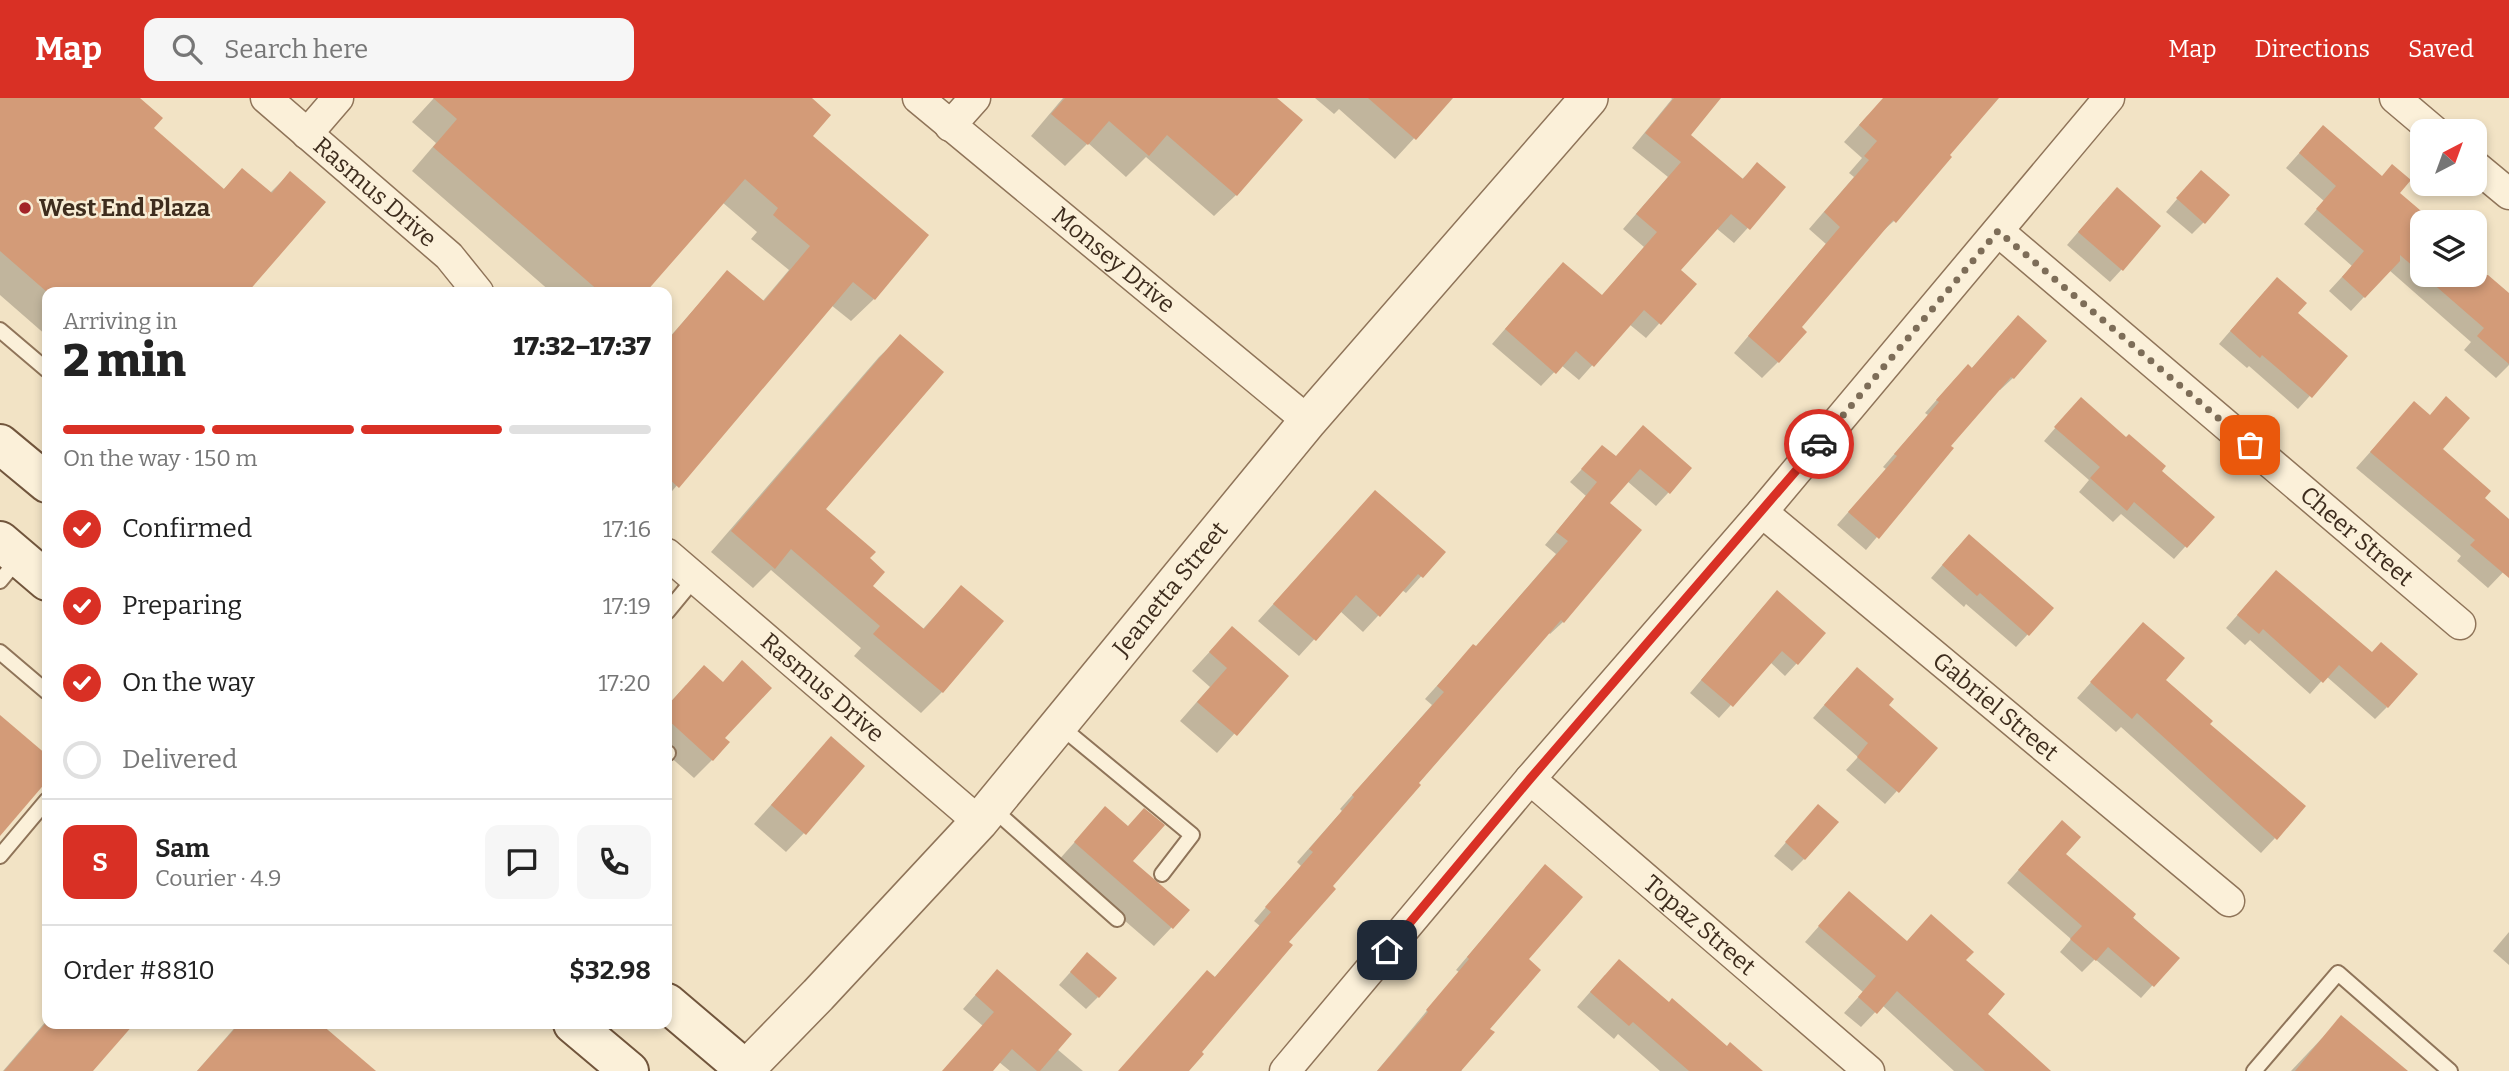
<!DOCTYPE html>
<meta charset="utf-8">
<style>
:root{--surface:#fff;--page:#f6f6f6;--text:#222;--muted:#767676;--line:#e0e0e0;--accent:#d93025}
body{margin:0;font-family:Bitter,serif;background:var(--page);color:var(--text);height:100vh;display:flex;flex-direction:column;font-size:26px;white-space:nowrap}
*{box-sizing:border-box;margin:0}
p{font-size:23px;color:var(--muted)}
.icon{flex:none;width:38px;height:38px;fill:none;stroke:currentColor;stroke-width:2;stroke-linecap:round;stroke-linejoin:round}
.map{position:relative;flex:1;overflow:hidden}
.panel{position:absolute;left:42px;top:189px;width:630px;height:742px;display:flex;flex-direction:column;background:var(--surface);border-radius:14px;box-shadow:0 4px 10px #0003}
.panel>*{flex:none}
.needle{width:46px;rotate:41deg}
.buttons{position:absolute;left:2410px;top:21px;display:grid;gap:14px}
.buttons a{display:grid;place-items:center;width:77px;height:77px;border-radius:14px;background:var(--surface);box-shadow:0 4px 10px #0003;font-size:35px}
.pin{position:absolute;display:grid;place-items:center;width:60px;height:60px;color:#fff;margin:-30px;border-radius:14px;box-shadow:0 4px 10px #0006}
.courier{position:absolute;display:grid;place-items:center;width:70px;height:70px;margin:-35px;border:5px solid #d93025;border-radius:50%;background:#fff;color:#222;box-shadow:0 2px 9px #0007}
.head em{font-style:normal;font-weight:800}
.head div{display:flex;flex-direction:column-reverse}
.head{display:flex;align-items:center;justify-content:space-between;height:119px;padding:0 21px}
h1{font-size:46px;font-weight:800;line-height:52px}
.bar{display:grid;grid-template-columns:repeat(4,1fr);gap:10px 7px;align-content:center;height:84px;padding:0 21px}
.bar i{height:9px;border-radius:5px;background:var(--line)}
.bar .selected{background:var(--accent)}
.bar p{grid-column:span 4}
.line{display:flex;align-items:center;gap:18px;padding:0 21px;border-top:2px solid var(--line)}
.line div{flex:1}
.round{display:grid;place-items:center;flex:none;width:74px;height:74px;border-radius:14px;background:var(--page)}
ol{padding:0 21px;list-style:none}
li{display:flex;align-items:center;gap:21px;height:77px}
li p{margin-inline-start:auto}
li .icon{padding:7px;border-radius:50%;background:var(--accent);color:#fff;stroke-width:4}
li:last-child{color:var(--muted)}
li i{width:38px;height:38px;border:4px solid var(--line);border-radius:50%}
header{display:flex;align-items:center;gap:42px;box-sizing:border-box;height:98px;padding:0 35px;background:var(--accent);color:#fff}
header strong{font-size:33px}
nav{display:flex;gap:38px;margin-inline-start:auto;font-size:24px}
.search{width:490px;height:63px;background:var(--page);display:flex;align-items:center;gap:18px;box-sizing:border-box;padding:0 24px;border-radius:14px;color:var(--muted);font-size:26px}
.map>svg:first-child{display:block}
.shadow{fill:#0003}
.building{fill:#d39b78}
.lines{fill:none;stroke-linecap:round;stroke-linejoin:round}
.service-casing{stroke:#8f7459;stroke-width:18}
.minor-casing{stroke:#8f7459;stroke-width:33}
.tertiary-casing{stroke:#8f7459;stroke-width:40}
.secondary-casing{stroke:#71553c;stroke-width:42}
.service{stroke:#fbf0d9;stroke-width:14}
.minor{stroke:#fbf0d9;stroke-width:30}
.tertiary{stroke:#fbf0d9;stroke-width:37}
.secondary{stroke:#fbf0d9;stroke-width:38}
.done{stroke:#7d6d58;stroke-width:7;stroke-dasharray:0 12.6}
.route{stroke:#d93025;stroke-width:9}
.poi-dot{fill:#a32428;stroke:#f8edd5;stroke-width:2.5}
.labels{text-anchor:middle;stroke-width:5;stroke-linejoin:round;paint-order:stroke}
.street-label{font-size:24px;fill:#3e2d1e;stroke:#f8edd5}
.poi-label{font-size:24px;font-weight:bold;fill:#3e2d1e;stroke:#f8edd5;text-anchor:start}
</style>
<header>
<strong>Map</strong>
<div class="search"><svg class="icon" aria-label="search" viewBox="0 0 24 24"><circle cx="10" cy="10" r="6"/><path d="M15 15l6 6"/></svg>Search here</div>
<nav><a>Map</a><a>Directions</a><a>Saved</a></nav>
</header>
<div class="map">
<svg width="2509" height="973" viewBox="0 0 2509 973">
<rect width="100%" height="100%" fill="#f2e3c5"/>
<g class="shadow">
<polygon points="0,0 138,0 152,30 223,92 242,72 270,95 290,75 324,104 246,194 47,194 47,238 0,197"/>
<polygon points="434,0 809,0 810,39 874,201 851,223 831,207 667,399 667,242 727,174 762,204 789,172 751,141 757,134 722,104 644,194 551,194 412,73 436,45 412,24"/>
<polygon points="1063,0 1274,0 1236,97 1214,118 1146,59 1126,79 1088,45 1065,68 1031,38"/>
<polygon points="1315,0 1451,0 1395,61 1339,11 1334,16"/>
<polygon points="1671,0 1719,0 1688,37 1741,82 1757,67 1784,90 1734,145 1716,130 1679,173 1695,186 1646,240 1629,226 1579,282 1561,267 1541,288 1492,246 1549,180 1601,199 1644,149 1623,131 1668,79 1632,50 1672,1"/>
<polygon points="1893,0 1991,0 1947,57 1950,60 1894,123 1877,138 1799,229 1778,264 1762,280 1734,255 1826,146 1809,131 1854,79 1849,75 1862,60 1844,44 1867,18"/>
<polygon points="2310,43 2397,95 2431,124 2422,124 2422,177 2474,177 2474,168 2509,198 2509,267 2496,280 2464,252 2471,244 2389,172 2351,213 2329,193 2352,168 2304,126 2324,103 2286,70"/>
<polygon points="2189,87 2204,124 2192,136 2166,114"/>
<polygon points="2104,104 2122,171 2110,184 2067,147"/>
<polygon points="2265,193 2296,216 2345,259 2298,311 2249,268 2247,270 2219,246"/>
<polygon points="2006,231 2013,280 2000,292 1999,291 1949,348 1951,351 1866,452 1837,427 1886,371 1883,369 1928,317 1925,315 1956,280 1971,271"/>
<polygon points="900,239 824,411 867,461 870,488 922,532 961,489 1001,524 942,594 921,615 854,558 861,550 771,472 753,490 711,454 879,259"/>
<polygon points="2414,305 2440,351 2483,400 2509,423 2509,468 2488,490 2457,463 2461,458 2356,370"/>
<polygon points="2069,314 2159,373 2212,419 2174,461 2121,416 2113,424 2079,394 2089,382 2044,343"/>
<polygon points="1615,360 1690,371 1656,408 1627,383 1608,406 1563,524 1550,536 1548,534 1330,788 1187,973 1119,973 1214,880 1260,828 1254,823 1301,768 1297,764 1342,713 1340,711 1432,607 1425,601 1461,561 1475,550 1556,456 1545,447 1586,398 1570,384 1590,362"/>
<polygon points="1359,411 1443,454 1406,495 1402,492 1363,534 1340,513 1299,558 1258,523"/>
<polygon points="1957,450 2052,510 2016,549 1966,506 1964,509 1931,480"/>
<polygon points="2264,487 2387,609 2375,621 2326,578 2310,596 2250,542 2245,547 2226,530"/>
<polygon points="1765,507 1797,565 1785,578 1770,564 1719,620 1690,595"/>
<polygon points="2143,526 2163,582 2207,626 2275,740 2261,755 2121,629 2116,634 2077,600"/>
<polygon points="1214,549 1286,578 1217,655 1180,623 1210,589 1192,573"/>
<polygon points="1845,583 1886,607 1936,650 1885,706 1846,672 1858,659 1813,620"/>
<polygon points="686,587 723,640 712,662 694,680 667,656 667,608"/>
<polygon points="831,640 804,735 786,754 754,726"/>
<polygon points="1105,710 1131,764 1187,813 1154,848 1057,764"/>
<polygon points="1806,721 1804,761 1792,773 1774,758"/>
<polygon points="2050,736 2064,756 2177,860 2141,900 2095,861 2082,874 2060,854 2071,841 2007,785"/>
<polygon points="1533,781 1526,861 1488,931 1460,971 1462,973 1377,973 1459,874 1456,872"/>
<polygon points="1835,810 1906,845 1931,818 1964,862 1985,916 2049,973 1954,973 1882,907 1861,929 1844,915 1863,894 1805,844"/>
<polygon points="2509,834 2509,867 2493,853"/>
<polygon points="1075,869 1098,899 1086,911 1059,887"/>
<polygon points="1605,877 1668,906 1761,973 1660,973 1618,936 1614,941 1577,909"/>
<polygon points="985,886 1057,951 1083,973 1010,973 999,964 990,973 943,973 983,928 963,911"/>
<polygon points="2342,919 2394,973 2291,973"/>
<polygon points="47,922 47,926 132,926 91,973 3,973"/>
<polygon points="238,926 319,926 372,972 197,973"/>
</g>
<g class="building">
<polygon points="0,0 140,0 163,20 154,30 224,91 242,70 272,95 290,73 326,104 248,194 47,194 0,153"/>
<polygon points="433,0 812,0 831,17 813,38 929,137 875,202 853,184 679,390 667,379 667,243 727,172 764,203 810,148 773,117 778,110 745,81 646,194 600,194 433,49 457,21"/>
<polygon points="1065,0 1277,0 1303,22 1237,98 1167,37 1149,58 1109,23 1088,47 1051,16"/>
<polygon points="1368,0 1453,0 1416,42"/>
<polygon points="1674,0 1721,0 1691,37 1743,81 1757,64 1786,89 1750,132 1731,116 1681,172 1697,186 1661,227 1644,212 1594,269 1576,253 1556,276 1505,231 1563,164 1602,197 1657,134 1636,116 1681,64 1645,35"/>
<polygon points="1883,0 1999,0 1950,57 1952,59 1896,125 1893,122 1802,229 1807,234 1779,265 1748,238 1840,129 1824,114 1869,62 1864,58 1877,43 1859,27"/>
<polygon points="2323,27 2382,78 2392,66 2411,82 2400,95 2434,124 2422,124 2422,176 2400,157 2400,163 2365,200 2342,179 2364,153 2316,111 2336,88 2299,55"/>
<polygon points="2201,72 2230,97 2205,126 2176,100"/>
<polygon points="2117,89 2161,128 2123,173 2078,134"/>
<polygon points="2423,177 2488,177 2509,195 2509,266 2477,238 2484,230"/>
<polygon points="2277,179 2307,205 2298,215 2348,258 2312,300 2262,257 2260,260 2230,233"/>
<polygon points="2018,217 2047,243 2014,281 2011,279 1951,348 1954,350 1879,441 1848,414 1897,358 1894,356 1939,304 1936,302 1968,266 1972,270"/>
<polygon points="900,236 944,274 826,411 876,454 870,460 885,474 873,488 924,531 961,487 1004,523 943,595 873,536 880,528 791,451 775,471 731,433"/>
<polygon points="2446,298 2470,320 2443,351 2491,393 2485,400 2509,421 2509,480 2470,447 2475,442 2370,354 2414,303 2430,317"/>
<polygon points="2081,299 2126,339 2129,336 2166,368 2162,373 2215,419 2187,450 2134,404 2127,413 2090,380 2100,369 2054,329"/>
<polygon points="1643,327 1692,370 1670,396 1640,371 1610,405 1642,432 1564,525 1561,522 1419,685 1421,687 1333,788 1336,791 1289,844 1293,847 1202,954 1204,956 1189,973 1118,973 1207,872 1215,879 1271,814 1265,809 1313,754 1309,751 1354,699 1352,697 1444,594 1437,588 1473,546 1476,548 1568,443 1556,434 1597,384 1581,371 1602,347 1616,358"/>
<polygon points="1375,392 1446,454 1423,480 1418,476 1380,519 1356,497 1316,543 1273,506"/>
<polygon points="1969,436 2054,510 2029,538 1980,495 1977,498 1942,467"/>
<polygon points="2276,472 2372,554 2381,544 2418,576 2388,610 2339,567 2323,585 2263,531 2259,536 2237,517"/>
<polygon points="1777,492 1826,535 1798,567 1782,553 1733,609 1701,582"/>
<polygon points="2143,524 2185,560 2166,582 2213,623 2210,626 2306,708 2277,742 2137,615 2132,621 2090,584"/>
<polygon points="1232,528 1289,578 1237,638 1197,604 1227,570 1209,554"/>
<polygon points="742,562 772,590 725,640 730,644 713,663 667,621 667,608 704,567 723,584"/>
<polygon points="1857,569 1894,601 1889,607 1938,650 1899,695 1857,659 1868,645 1824,607"/>
<polygon points="0,617 47,657 47,683 0,738"/>
<polygon points="831,638 865,668 806,737 771,707"/>
<polygon points="1818,706 1839,724 1805,762 1785,744"/>
<polygon points="1105,708 1128,728 1144,710 1165,727 1133,763 1190,812 1173,831 1074,744"/>
<polygon points="2062,722 2081,739 2066,756 2136,816 2133,820 2180,860 2154,889 2108,849 2096,863 2070,841 2082,828 2018,772"/>
<polygon points="1545,766 1583,799 1529,861 1541,872 1490,931 1495,934 1461,973 1377,973 1428,914 1426,912 1469,861 1467,859"/>
<polygon points="1849,793 1907,843 1931,816 1974,854 1966,862 2005,896 1988,916 2051,973 1985,973 1897,893 1877,916 1858,899 1876,878 1818,828"/>
<polygon points="1087,854 1117,880 1099,900 1070,874"/>
<polygon points="1619,861 1669,904 1672,900 1727,948 1730,944 1763,973 1689,973 1633,924 1629,928 1590,894"/>
<polygon points="997,871 1072,936 1040,973 1037,973 1012,951 993,973 942,973 994,914 975,897"/>
<polygon points="2341,917 2408,973 2295,973"/>
<polygon points="45,926 134,926 93,973 4,973"/>
<polygon points="239,926 321,926 376,973 197,973"/>
</g>
<g class="lines">
<defs>
<g id="service">
<polyline points="0,232 47,272"/>
<polyline points="0,483 19,460"/>
<polyline points="667,514 695,480"/>
<polyline points="0,554 47,594"/>
<polyline points="1060,628 1192,737 1162,776"/>
<polyline points="667,656 668,655"/>
<polyline points="992,710 1117,821"/>
<polyline points="0,758 47,702"/>
<polyline points="2254,973 2338,875 2450,973"/>
</g>
<g id="minor">
<path id="s1" d="M266,0L449,158L478,194"/>
<path id="s2" d="M918,0L1308,323"/>
<polyline points="2395,0 2434,33"/>
<polyline points="950,28 975,0"/>
<polyline points="307,36 338,0"/>
<polyline points="2474,67 2509,96"/>
<path id="s3" d="M1998,133L2460,526"/>
<path id="s4" d="M1762,414L2229,803"/>
<path id="s5" d="M667,456L979,724"/>
<path id="s6" d="M1530,681L1869,973"/>
<polyline points="1285,973 1530,681 1762,414 2109,0"/>
</g>
<g id="tertiary">
<path id="s7" d="M744,973L818,897L979,724L1308,323L1589,0"/>
</g>
<g id="secondary">
<polyline points="0,346 47,385"/>
<polyline points="0,443 47,483"/>
<polyline points="667,905 747,973"/>
<polyline points="573,926 629,973"/>
</g>
</defs>
<use href="#service" class="service-casing"/>
<use href="#minor" class="minor-casing"/>
<use href="#tertiary" class="tertiary-casing"/>
<use href="#secondary" class="secondary-casing"/>
<use href="#service" class="service"/>
<use href="#minor" class="minor"/>
<use href="#tertiary" class="tertiary"/>
<use href="#secondary" class="secondary"/>
</g>
<g class="lines">
<polyline class="done" points="1819,346 1998,133 2250,347"/>
<polyline class="route" points="1387,852 1530,681 1819,346"/>
</g>
<circle class="poi-dot" cx="25" cy="110" r="7"/>
<g class="labels">
<g class="street-label">
<text dy="8" stroke="none"><textPath href="#s1" startOffset="144">Rasmus Drive</textPath></text>
<text dy="8" stroke="none"><textPath href="#s2" startOffset="254">Monsey Drive</textPath></text>
<text dy="8" stroke="none"><textPath href="#s3" startOffset="471">Cheer Street</textPath></text>
<text dy="8" stroke="none"><textPath href="#s7" startOffset="644">Jeanetta Street</textPath></text>
<text dy="8" stroke="none"><textPath href="#s5" startOffset="205">Rasmus Drive</textPath></text>
<text dy="8" stroke="none"><textPath href="#s4" startOffset="304">Gabriel Street</textPath></text>
<text dy="8" stroke="none"><textPath href="#s6" startOffset="224">Topaz Street</textPath></text>
</g>
<g class="poi-label">
<text x="39" y="118">West End Plaza</text>
</g>
</g>
</svg>
<div class="buttons">
<a><svg class="needle" viewBox="-14 -14 28 28"><path d="M0-13l5 13h-10z" fill="#e53935"/><path d="M0 13l5-13h-10z" fill="#767676"/></svg></a>
<a><svg class="icon" aria-label="layers" viewBox="0 0 24 24"><path d="M12 4l9 5-9 5-9-5zM3 14l9 5 9-5"/></svg></a>
</div>
<div class="pin" style="left:2250px;top:347px;background:#ea580c"><svg class="icon" aria-label="bag" viewBox="0 0 24 24"><path d="M5 8h14l-1 12H6zM9 8a3 3 0 0 1 6 0"/></svg></div>
<div class="pin" style="left:1387px;top:852px;background:#1f2937"><svg class="icon" aria-label="home" viewBox="0 0 24 24"><path d="M3 11l9-7 9 7M6 9v11h12V9"/></svg></div>
<div class="courier" style="left:1819px;top:346px"><svg class="icon" aria-label="car" viewBox="0 0 24 24"><path d="M5 17H2v-5l4-1 3-4h7l3 4 3 1v5h-3M9 17h6M6 11h13"/><circle cx="7" cy="17" r="2"/><circle cx="17" cy="17" r="2"/></svg></div>
<section class="panel">
<div class="head"><div><h1>2 min</h1><p>Arriving in</p></div><em>17:32–17:37</em></div>
<div class="bar"><i class="selected"></i><i class="selected"></i><i class="selected"></i><i></i><p>On the way · 150 m</p></div>
<ol>
<li><svg class="icon" aria-label="check" viewBox="0 0 24 24"><path d="M5 12l5 5 9-10"/></svg>Confirmed<p>17:16</p></li>
<li><svg class="icon" aria-label="check" viewBox="0 0 24 24"><path d="M5 12l5 5 9-10"/></svg>Preparing<p>17:19</p></li>
<li><svg class="icon" aria-label="check" viewBox="0 0 24 24"><path d="M5 12l5 5 9-10"/></svg>On the way<p>17:20</p></li>
<li><i></i>Delivered</li>
</ol>
<div class="line" style="height:126px"><b class="round" style="background:var(--accent);color:#fff">S</b><div><b>Sam</b><p>Courier · 4.9</p></div><a class="round"><svg class="icon" aria-label="chat" viewBox="0 0 24 24"><path d="M4 5h16v11H9l-5 4z"/></svg></a><a class="round"><svg class="icon" aria-label="phone" viewBox="0 0 24 24"><path d="M5 4h4l2 5-3 2q2 4 5 5l2-3 5 2v4C11 20 4 13 5 4z"/></svg></a></div>
<div class="line" style="height:91px"><div>Order #8810</div><b>$32.98</b></div>
</section>
</div>
